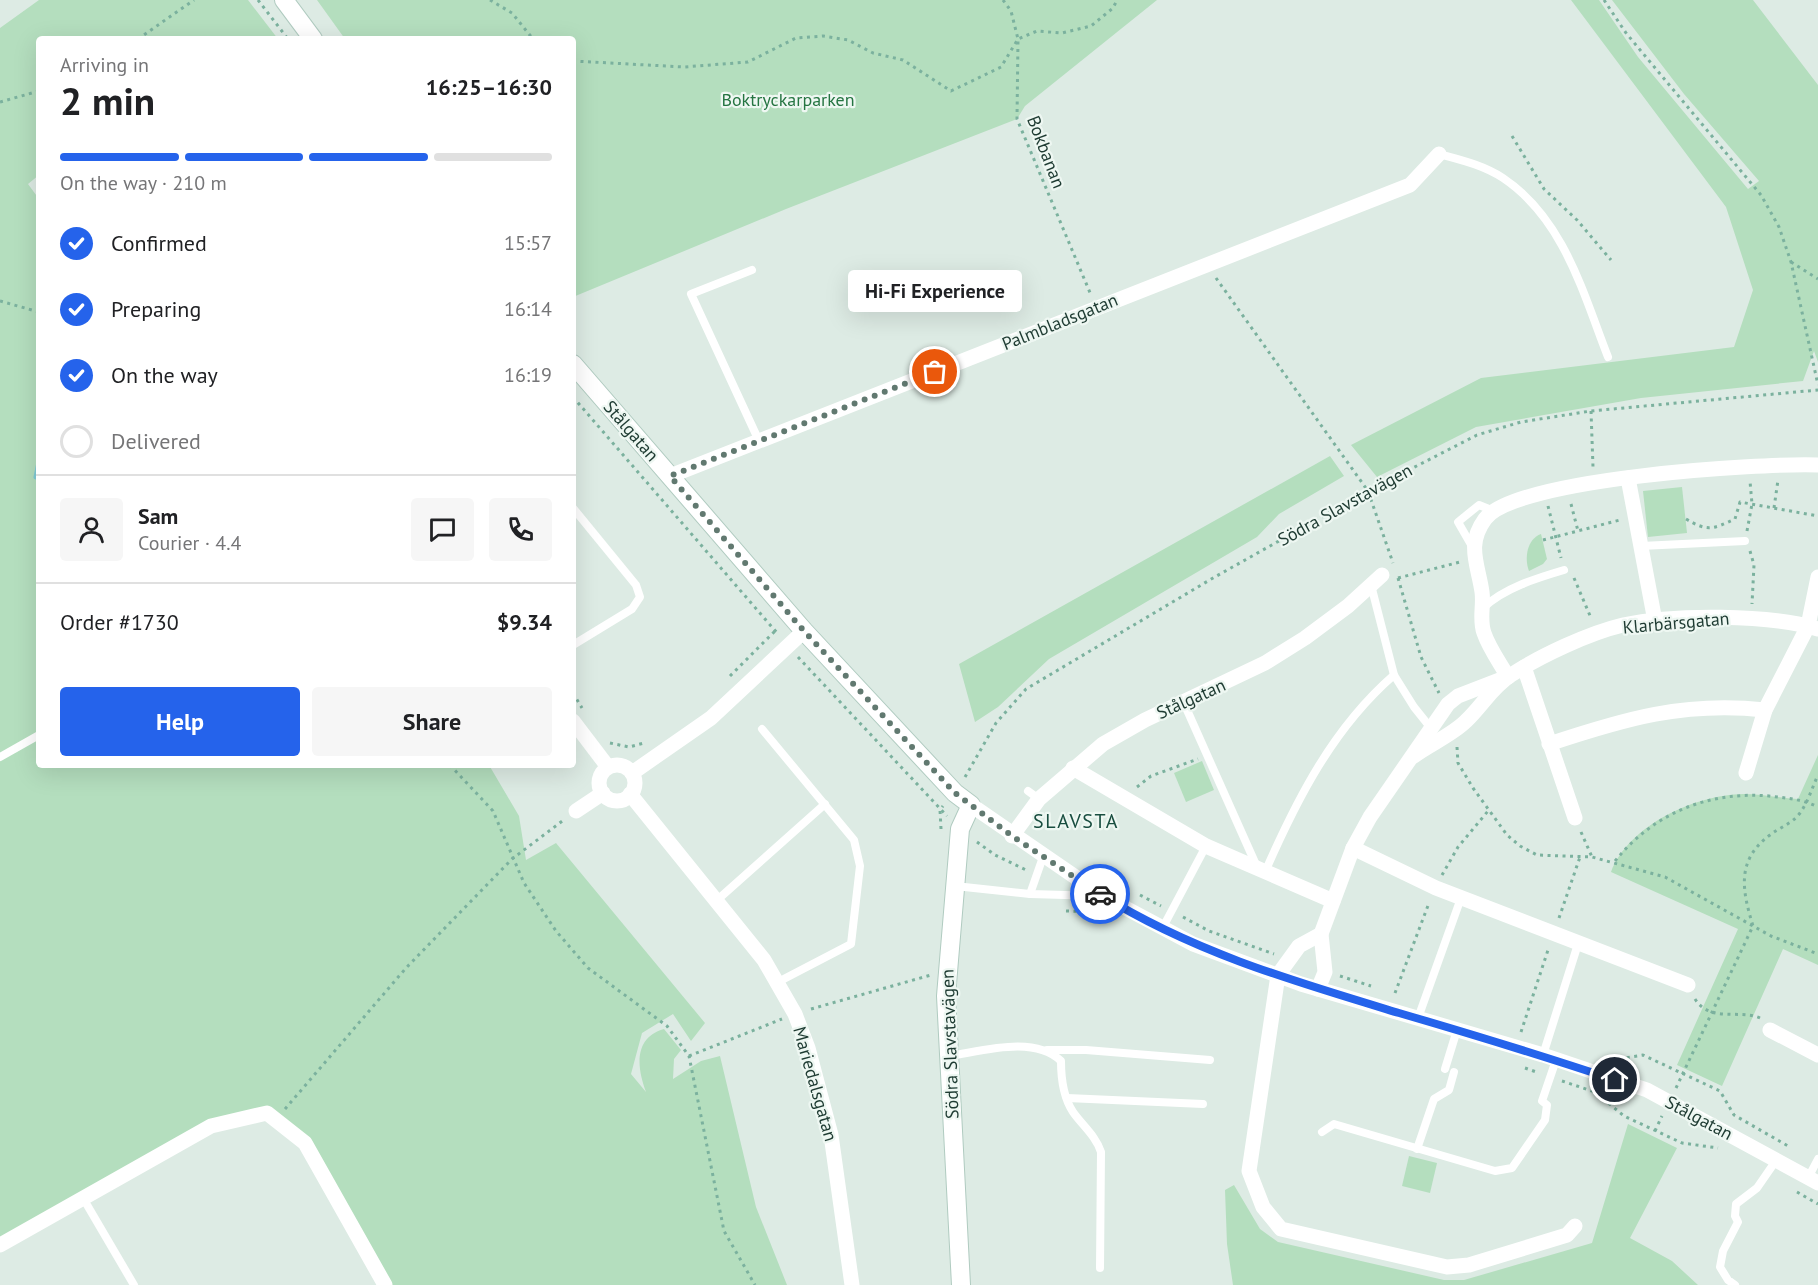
<!DOCTYPE html>
<meta charset="utf-8">
<style>
:root{--surface:#fff;--page:#f6f6f6;--text:#202124;--muted:#757577;--line:#e0e0e0;--accent:#2563eb}
body{margin:0;font-family:"PT Sans",sans-serif;background:var(--page);color:var(--text);height:100vh;display:flex;flex-direction:column;font-size:22px;white-space:nowrap}
*{box-sizing:border-box;margin:0}
p{font-size:20px;color:var(--muted)}
.icon{flex:none;width:33px;height:33px;fill:none;stroke:currentColor;stroke-width:2;stroke-linecap:round;stroke-linejoin:round}
.map{position:relative;flex:1;overflow:hidden}
.panel{position:absolute;left:36px;top:36px;width:540px;height:732px;display:flex;flex-direction:column;background:var(--surface);border-radius:6px;box-shadow:0 6px 24px #0002}
.panel>*{flex:none}
.pin{position:absolute;display:grid;place-items:center;width:51px;height:51px;color:#fff;margin:-26px;border:3px solid #fff;border-radius:50%;box-shadow:0 2px 6px #0007}
.courier{position:absolute;display:grid;place-items:center;width:60px;height:60px;margin:-30px;border:4px solid #2563eb;border-radius:50%;background:#fff;color:#222;box-shadow:0 2px 8px #0007}
.bubble{position:absolute;height:42px;border-radius:6px;background:var(--surface);box-shadow:0 6px 24px #0002;font-size:20px;font-weight:600;line-height:42px;text-align:center}
.summary em{font-style:normal;font-weight:600}
.summary div{display:flex;flex-direction:column-reverse}
.summary{display:flex;align-items:center;justify-content:space-between;height:102px;padding:0 24px}
h1{font-size:39px;font-weight:600;line-height:45px}
.bar{display:grid;grid-template-columns:repeat(4,1fr);gap:9px 6px;align-content:center;height:72px;padding:0 24px}
.bar i{height:8px;border-radius:4px;background:var(--line)}
.bar .selected{background:var(--accent)}
.bar p{grid-column:span 4}
.line{display:flex;align-items:center;gap:15px;padding:0 24px;border-top:2px solid var(--line)}
.line div{flex:1}
.round{display:grid;place-items:center;flex:none;width:63px;height:63px;border-radius:6px;background:var(--page)}
ol{padding:0 24px;list-style:none}
li{display:flex;align-items:center;gap:18px;height:66px}
li p{margin-inline-start:auto}
li .icon{padding:6px;border-radius:50%;background:var(--accent);color:#fff;stroke-width:4}
li:last-child{color:var(--muted)}
li i{width:33px;height:33px;border:3px solid var(--line);border-radius:50%}
.primary-button{display:flex;gap:12px;margin-top:auto;padding:12px 24px}
.primary-button a{flex:1;height:69px;border-radius:6px;background:var(--accent);color:#fff;font-size:24px;font-weight:600;line-height:69px;text-align:center}
.primary-button a+a{background:var(--page);color:var(--text)}
.map>svg:first-child{display:block}
.green{fill:#b4debe}
.lines{fill:none;stroke-linecap:round;stroke-linejoin:round}
.stream{stroke:#80cad5;stroke-width:5}
.secondary-casing{stroke:#b0cbc0;stroke-width:20}
.path{stroke:#7bb19e;stroke-width:3;stroke-dasharray:3 4.5;stroke-linecap:butt}
.lane{stroke:#fff;stroke-width:8}
.street{stroke:#fff;stroke-width:15}
.secondary{stroke:#fff;stroke-width:18}
.done{stroke:#617970;stroke-width:6;stroke-dasharray:0 10.8}
.route{stroke:#2563eb;stroke-width:8}
.labels{text-anchor:middle;stroke-width:4.5;stroke-linejoin:round;paint-order:stroke}
.park-label{font-size:18px;fill:#257542;stroke:#eef7f2}
.street-label{font-size:18px;fill:#1e3b32;stroke:#eef7f2}
.neighbourhood-label{font-size:20px;letter-spacing:1.5px;fill:#194e40;stroke:#eef7f2}
</style>
<div class="map">
<svg width="1818" height="1285" viewBox="0 0 1818 1285">
<rect width="100%" height="100%" fill="#ddebe4"/>
<g class="green">
<path d="M39,0H248L278,39H39V175L28,184L39,199V765H489L519,816L526,860L556,843L705,1023L691,1041L673,1014L642,1033L631,1074L646,1092C637,1068 633,1038 664,1029L681,1050L674,1059L673,1079L701,1061L720,1056L756,1207L787,1285H385L305,1143L267,1113L211,1126L0,1245V28Z"/>
<polygon points="317,0 1157,0 1025,106 1017,119 786,209 573,297 573,39 345,39"/>
<polygon points="1571,0 1599,0 1638,57 1748,189 1759,181 1684,94 1612,0 1753,0 1818,85 1818,362 1814,351 1803,381 1641,398 1476,427 1377,477 1351,445 1481,378 1734,347 1753,290 1726,207"/>
<polygon points="1330,456 1344,476 1279,514 1257,537 1049,659 998,707 975,722 959,664"/>
<polygon points="1682,487 1687,533 1648,537 1643,491"/>
<path d="M1541,534L1547,559L1543,564L1529,571C1524,558 1527,539 1541,534Z"/>
<path d="M1818,755V965L1783,949L1722,1086L1677,1065L1738,929L1611,872C1629,825 1695,795 1743,794C1761,794 1780,798 1798,799Z"/>
<polygon points="1202,761 1214,790 1186,802 1174,773"/>
<polygon points="1628,1124 1677,1148 1630,1238 1672,1261 1698,1285 1233,1285 1227,1244 1225,1190 1234,1185 1260,1229 1278,1242 1444,1280 1464,1280 1592,1243"/>
<polygon points="1409,1156 1437,1163 1430,1193 1402,1186"/>
</g>
<g class="lines">
<polyline class="stream" points="36,477 39,462"/>
<defs>
<g id="secondary">
<polyline points="284,0 313,39"/>
<polyline points="573,364 804,631 955,793 971,805 960,829 946,996 961,1285"/>
</g>
</defs>
<use href="#secondary" class="secondary-casing"/>
<g class="path">
<polyline points="258,0 288,39"/>
<polyline points="490,0 512,13 533,39"/>
<polyline points="1003,0 1011,11 1018,39 1017,119 1091,295"/>
<polyline points="1604,0 1626,33 1761,195 1779,227 1791,262 1818,385"/>
<polyline points="138,39 194,0"/>
<polyline points="573,61 684,67 748,62 796,38 823,36 848,40 873,53 903,60 951,91 1001,67 1018,39 1037,31 1062,33 1091,26 1113,8 1117,0"/>
<polyline points="0,102 39,91"/>
<polyline points="1512,136 1544,189 1577,220 1611,260"/>
<polyline points="1791,262 1818,279"/>
<polyline points="1216,278 1368,491 1393,563"/>
<polyline points="0,301 39,312"/>
<polyline points="573,397 778,634"/>
<polyline points="1591,411 1593,467"/>
<polyline points="1571,504 1578,531"/>
<polyline points="1548,506 1561,558"/>
<polyline points="1774,508 1778,480"/>
<path d="M1686,519C1708,532 1713,529 1735,519L1740,502L1818,516"/>
<polyline points="1747,531 1752,504 1750,481"/>
<polyline points="1543,540 1620,520"/>
<polyline points="1750,551 1754,565 1752,604"/>
<polyline points="1398,578 1421,657 1439,693"/>
<polyline points="1398,578 1460,562"/>
<polyline points="1574,578 1591,618"/>
<polyline points="798,657 947,816"/>
<polyline points="730,676 775,631"/>
<polyline points="573,693 582,708"/>
<polyline points="610,743 629,747 644,743"/>
<polyline points="1457,747 1458,763 1473,788 1507,835 1520,846 1537,855 1592,857 1665,877 1771,936 1818,954"/>
<polyline points="450,765 493,811 524,883 556,931 588,968 667,1026 689,1056 724,1231 755,1285"/>
<polyline points="965,777 996,723 1026,689 1213,578 1368,491 1477,435 1521,422 1591,411 1818,390"/>
<polyline points="1137,787 1151,776 1198,759"/>
<polyline points="941,829 940,810 943,806"/>
<polyline points="1581,832 1592,857"/>
<polyline points="977,842 995,855 1026,870"/>
<path d="M1615,861C1654,813 1708,791 1769,796C1786,798 1802,799 1818,807"/>
<polyline points="1442,875 1458,847 1488,811"/>
<polyline points="1140,895 1161,906"/>
<polyline points="1066,911 1097,912"/>
<polyline points="1183,917 1209,931 1274,954"/>
<polyline points="1559,918 1580,857"/>
<polyline points="1340,976 1371,986"/>
<polyline points="1395,993 1429,903"/>
<path d="M1695,999C1710,1023 1740,1009 1760,1018"/>
<polyline points="811,1009 931,975"/>
<polyline points="1521,1032 1549,947"/>
<polyline points="689,1056 782,1019"/>
<polyline points="1612,1060 1643,1055 1720,1091 1734,1115 1788,1146"/>
<polyline points="1525,1068 1539,1073"/>
<polyline points="1562,1081 1595,1092 1624,1116 1682,1143 1718,1148"/>
<path d="M1676,1088L1753,926C1742,890 1736,860 1770,835C1780,827 1792,824 1800,813C1808,802 1812,788 1818,775"/>
<polyline points="285,1109 406,968 512,859 565,819"/>
<polyline points="1655,1131 1662,1116"/>
<polyline points="1797,1192 1818,1204"/>
</g>
<g class="lane">
<path d="M1439,154C1461,160 1483,165 1503,178C1564,219 1583,293 1608,357"/>
<polyline points="752,270 691,294 759,441"/>
<polyline points="573,508 636,585 640,597 632,609 573,645"/>
<polyline points="1641,546 1745,541"/>
<polyline points="1473,548 1458,522 1479,505 1494,511"/>
<polyline points="1371,585 1394,675 1414,707 1430,727"/>
<path d="M1483,608C1504,588 1537,578 1564,570"/>
<polyline points="1183,701 1257,867"/>
<polyline points="762,729 854,840 860,866 851,944 778,982"/>
<polyline points="0,757 39,735"/>
<polyline points="1028,791 1039,799"/>
<path d="M1265,872C1297,799 1333,728 1394,675"/>
<polyline points="955,886 1030,894 1099,896"/>
<polyline points="1030,894 1043,857"/>
<polyline points="715,902 825,804"/>
<polyline points="1162,929 1206,846"/>
<polyline points="1418,1018 1461,898"/>
<polyline points="1047,1050 1086,1050 1210,1060"/>
<polyline points="1543,1055 1578,944"/>
<path d="M950,1056C983,1051 1034,1035 1061,1061C1061,1079 1063,1097 1073,1112C1082,1125 1096,1136 1101,1152L1100,1268"/>
<polyline points="1445,1069 1457,1030"/>
<polyline points="1067,1098 1203,1104"/>
<polyline points="1322,1132 1334,1124 1495,1171 1512,1168 1545,1120 1547,1105 1542,1101 1556,1060"/>
<polyline points="1417,1149 1434,1099 1449,1090 1454,1072"/>
<polyline points="1808,1178 1818,1159"/>
<polyline points="83,1198 134,1285"/>
<polyline points="1735,1285 1728,1280 1720,1267 1723,1251 1738,1222 1735,1216 1736,1204 1757,1188 1777,1159"/>
</g>
<g class="street">
<polyline points="670,476 1410,185 1439,154"/>
<polyline points="1628,478 1655,621"/>
<polyline points="1524,667 1575,818"/>
<path d="M1508,677C1500,663 1489,648 1484,633C1479,619 1484,606 1482,592C1478,564 1466,545 1485,519C1515,478 1762,463 1818,465"/>
<polyline points="573,721 608,767"/>
<path d="M1549,744C1624,719 1685,701 1765,710"/>
<path d="M1414,756C1430,744 1452,735 1466,721C1482,706 1492,687 1511,675C1540,656 1589,633 1623,625C1674,614 1768,614 1818,629"/>
<circle cx="617" cy="783" r="18"/>
<polyline points="1073,768 1206,846 1333,901"/>
<polyline points="632,773 711,718 804,631"/>
<polyline points="1746,773 1765,710 1808,626 1818,577"/>
<polyline points="630,794 764,960 795,1014 808,1048 831,1135 852,1285"/>
<polyline points="971,805 1103,896 1193,944 1301,984 1543,1055 1647,1090 1818,1183"/>
<polyline points="576,811 603,793"/>
<polyline points="1012,836 1039,799 1103,744 1145,720 1265,663 1305,638 1348,606 1382,575"/>
<polyline points="1353,848 1436,888 1688,985"/>
<polyline points="1321,934 1299,946 1278,975 1249,1171 1263,1207 1281,1229 1447,1267 1469,1265 1567,1235 1575,1226"/>
<polyline points="1318,989 1325,972 1321,934 1353,848 1370,817 1448,704 1458,696 1502,679"/>
<polyline points="1770,1030 1818,1055"/>
<polyline points="0,1245 211,1126 267,1113 305,1143 385,1285"/>
</g>
<use href="#secondary" class="secondary"/>
</g>
<g class="lines">
<polyline class="done" points="935,372 670,476 804,631 955,793 1012,836 1100,894"/>
<path class="route" d="M1100,894C1192,952 1296,982 1399,1013C1471,1034 1543,1056 1615,1080"/>
</g>
<g class="labels">
<g class="park-label">
<text x="788" y="106">Boktryckarparken</text>
</g>
<g class="street-label">
<text transform="translate(1046 152) rotate(69)" y="6">Bokbanan</text>
<text transform="translate(1060 322) rotate(-22)" y="6">Palmbladsgatan</text>
<text transform="translate(631 431) rotate(49)" y="6">Stålgatan</text>
<text transform="translate(1345 505) rotate(-29)" y="6">Södra Slavstavägen</text>
<text transform="translate(1676 623) rotate(-5)" y="6">Klarbärsgatan</text>
<text transform="translate(1191 699) rotate(-24)" y="6">Stålgatan</text>
<text transform="translate(950 1044) rotate(-92)" y="6">Södra Slavstavägen</text>
<text transform="translate(815 1084) rotate(74)" y="6">Mariedalsgatan</text>
<text transform="translate(1699 1118) rotate(28)" y="6">Stålgatan</text>
</g>
<g class="neighbourhood-label">
<text x="1076" y="828">SLAVSTA</text>
</g>
</g>
</svg>
<div class="pin" style="left:935px;top:372px;background:#ea580c"><svg class="icon" aria-label="bag" viewBox="0 0 24 24"><path d="M5 8h14l-1 12H6zM9 8a3 3 0 0 1 6 0"/></svg></div>
<div class="pin" style="left:1615px;top:1080px;background:#1f2937"><svg class="icon" aria-label="home" viewBox="0 0 24 24"><path d="M3 11l9-7 9 7M6 9v11h12V9"/></svg></div>
<div class="courier" style="left:1100px;top:894px"><svg class="icon" aria-label="car" viewBox="0 0 24 24"><path d="M5 17H2v-5l4-1 3-4h7l3 4 3 1v5h-3M9 17h6M6 11h13"/><circle cx="7" cy="17" r="2"/><circle cx="17" cy="17" r="2"/></svg></div>
<div class="bubble" style="left:848px;top:270px;width:174px">Hi-Fi Experience</div>
<section class="panel">
<div class="summary"><div><h1>2 min</h1><p>Arriving in</p></div><em>16:25–16:30</em></div>
<div class="bar"><i class="selected"></i><i class="selected"></i><i class="selected"></i><i></i><p>On the way · 210 m</p></div>
<ol>
<li><svg class="icon" aria-label="check" viewBox="0 0 24 24"><path d="M5 12l5 5 9-10"/></svg>Confirmed<p>15:57</p></li>
<li><svg class="icon" aria-label="check" viewBox="0 0 24 24"><path d="M5 12l5 5 9-10"/></svg>Preparing<p>16:14</p></li>
<li><svg class="icon" aria-label="check" viewBox="0 0 24 24"><path d="M5 12l5 5 9-10"/></svg>On the way<p>16:19</p></li>
<li><i></i>Delivered</li>
</ol>
<div class="line" style="height:108px"><a class="round"><svg class="icon" aria-label="person" viewBox="0 0 24 24"><circle cx="12" cy="8" r="4"/><path d="M4 21q1-7 8-7t8 7"/></svg></a><div><b>Sam</b><p>Courier · 4.4</p></div><a class="round"><svg class="icon" aria-label="chat" viewBox="0 0 24 24"><path d="M4 5h16v11H9l-5 4z"/></svg></a><a class="round"><svg class="icon" aria-label="phone" viewBox="0 0 24 24"><path d="M5 4h4l2 5-3 2q2 4 5 5l2-3 5 2v4C11 20 4 13 5 4z"/></svg></a></div>
<div class="line" style="height:78px"><div>Order #1730</div><b>$9.34</b></div>
<div class="primary-button"><a>Help</a><a>Share</a></div>
</section>
</div>
